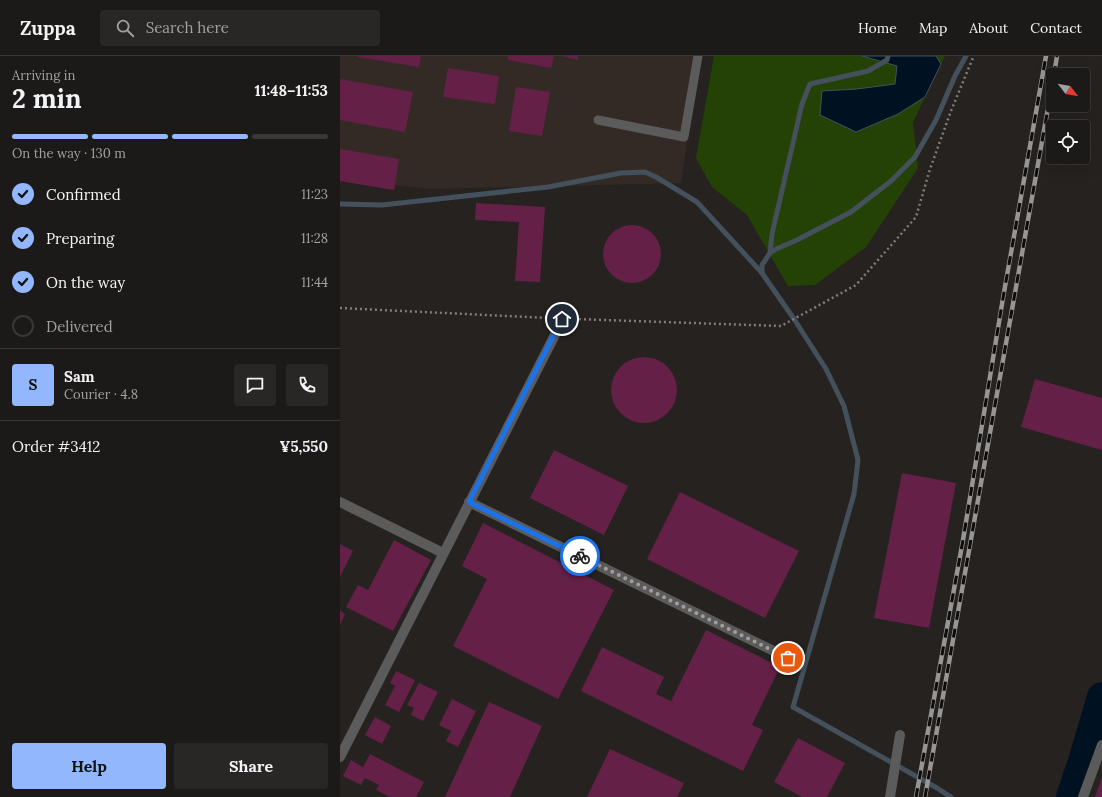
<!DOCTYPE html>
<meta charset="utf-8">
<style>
:root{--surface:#1c1a18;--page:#292725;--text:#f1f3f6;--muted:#a0a1a2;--line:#3a3837;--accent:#92b7fd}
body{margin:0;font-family:Lora,serif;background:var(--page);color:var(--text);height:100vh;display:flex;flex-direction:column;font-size:15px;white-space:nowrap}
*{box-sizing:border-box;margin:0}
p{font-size:13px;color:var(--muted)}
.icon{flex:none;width:22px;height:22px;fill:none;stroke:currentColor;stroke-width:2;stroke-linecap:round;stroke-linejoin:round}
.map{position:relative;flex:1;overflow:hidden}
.panel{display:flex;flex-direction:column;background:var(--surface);width:340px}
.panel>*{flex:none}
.needle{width:26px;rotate:121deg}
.buttons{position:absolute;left:706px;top:12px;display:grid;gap:8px}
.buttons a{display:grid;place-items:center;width:44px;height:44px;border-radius:4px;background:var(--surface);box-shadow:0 4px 16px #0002,0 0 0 1px var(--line);font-size:20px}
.pin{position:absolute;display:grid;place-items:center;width:34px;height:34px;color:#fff;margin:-17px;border:2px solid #fff;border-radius:50%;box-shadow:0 1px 4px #0007}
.courier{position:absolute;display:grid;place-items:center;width:40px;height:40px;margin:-20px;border:3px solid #1a73e8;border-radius:50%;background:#fff;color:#222;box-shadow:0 1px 5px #0007}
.headline em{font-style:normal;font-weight:700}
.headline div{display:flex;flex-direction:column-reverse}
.headline{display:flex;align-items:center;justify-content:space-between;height:68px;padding:0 12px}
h1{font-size:26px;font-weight:700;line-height:30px}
.bar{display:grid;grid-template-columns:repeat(4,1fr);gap:6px 4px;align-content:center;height:48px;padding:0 12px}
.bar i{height:5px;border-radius:3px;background:var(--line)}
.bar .active{background:var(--accent)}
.bar p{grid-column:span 4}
.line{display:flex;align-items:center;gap:10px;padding:0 12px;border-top:1px solid var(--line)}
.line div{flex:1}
.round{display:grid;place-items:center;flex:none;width:42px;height:42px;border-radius:4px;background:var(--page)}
ol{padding:0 12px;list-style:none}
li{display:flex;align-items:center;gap:12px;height:44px}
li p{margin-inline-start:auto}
li .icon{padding:4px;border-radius:50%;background:var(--accent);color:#111;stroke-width:4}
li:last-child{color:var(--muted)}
li i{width:22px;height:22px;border:2px solid var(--line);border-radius:50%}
.primary-button{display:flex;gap:8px;margin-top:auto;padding:8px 12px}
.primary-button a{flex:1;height:46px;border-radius:4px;background:var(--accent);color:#111;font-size:16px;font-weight:700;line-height:46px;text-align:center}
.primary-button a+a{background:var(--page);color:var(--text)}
header{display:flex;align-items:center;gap:24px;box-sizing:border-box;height:56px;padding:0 20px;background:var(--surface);border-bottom:1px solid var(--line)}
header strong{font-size:19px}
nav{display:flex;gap:22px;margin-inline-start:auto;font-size:14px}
.search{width:280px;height:36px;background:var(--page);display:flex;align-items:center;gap:10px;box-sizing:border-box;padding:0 14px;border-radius:4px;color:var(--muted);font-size:15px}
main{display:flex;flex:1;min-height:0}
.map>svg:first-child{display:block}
.built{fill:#332a26}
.green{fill:#254206}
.water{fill:#001121;stroke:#44505b}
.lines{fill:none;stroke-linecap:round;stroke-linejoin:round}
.stream{stroke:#44505b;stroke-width:5}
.river{stroke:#001121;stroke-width:30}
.building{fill:#652047}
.path{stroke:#807d7c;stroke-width:2.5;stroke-dasharray:2 3;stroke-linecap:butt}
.service{stroke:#5c5b5b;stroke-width:9}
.minor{stroke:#5c5b5b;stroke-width:10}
.tertiary{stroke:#5c5b5b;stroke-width:10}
.rail-casing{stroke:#989694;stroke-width:4.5}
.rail{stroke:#0d0c0b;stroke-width:3;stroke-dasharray:9;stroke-linecap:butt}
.done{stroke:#a19f9d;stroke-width:4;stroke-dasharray:0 7.2}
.route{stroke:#1a73e8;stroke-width:5}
</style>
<header>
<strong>Zuppa</strong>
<div class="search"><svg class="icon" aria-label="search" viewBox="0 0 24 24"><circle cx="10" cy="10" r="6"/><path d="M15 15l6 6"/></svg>Search here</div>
<nav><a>Home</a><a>Map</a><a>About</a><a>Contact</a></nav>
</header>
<main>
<section class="panel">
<div class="headline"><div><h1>2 min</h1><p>Arriving in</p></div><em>11:48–11:53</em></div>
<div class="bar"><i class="active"></i><i class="active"></i><i class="active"></i><i></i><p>On the way · 130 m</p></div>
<ol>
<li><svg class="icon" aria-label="check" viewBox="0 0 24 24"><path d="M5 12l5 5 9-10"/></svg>Confirmed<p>11:23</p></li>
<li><svg class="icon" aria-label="check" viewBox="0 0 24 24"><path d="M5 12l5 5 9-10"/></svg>Preparing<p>11:28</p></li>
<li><svg class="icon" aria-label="check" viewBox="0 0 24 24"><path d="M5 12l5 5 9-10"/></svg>On the way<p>11:44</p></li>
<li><i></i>Delivered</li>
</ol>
<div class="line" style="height:72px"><b class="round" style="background:var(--accent);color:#111">S</b><div><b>Sam</b><p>Courier · 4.8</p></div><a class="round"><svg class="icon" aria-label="chat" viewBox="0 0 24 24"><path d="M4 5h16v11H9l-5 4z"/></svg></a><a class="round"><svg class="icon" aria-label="phone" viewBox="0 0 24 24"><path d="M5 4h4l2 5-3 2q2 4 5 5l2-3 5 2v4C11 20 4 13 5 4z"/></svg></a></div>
<div class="line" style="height:52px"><div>Order #3412</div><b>¥5,550</b></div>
<div class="primary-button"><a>Help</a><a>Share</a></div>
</section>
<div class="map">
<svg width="762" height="741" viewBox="0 0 762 741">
<rect width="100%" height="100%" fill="#252220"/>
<polygon class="built" points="0,0 359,0 341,127 90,133 0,123"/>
<polygon class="green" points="374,0 605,0 573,66 578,112 526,191 475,229 448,230 407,159 372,131 356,102"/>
<polygon class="water" points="522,0 596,0 601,8 585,41 558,58 516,76 480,59 482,35 517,33 555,28 557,10"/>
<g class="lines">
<g class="stream">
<polyline points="0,148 42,149 208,131 281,117 305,116 316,121 357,146 422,217 454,263 486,313 504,350 518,404 514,438 453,651 597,732 611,741"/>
<polyline points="430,197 436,193 457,184 511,156 551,125 575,101 596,64 615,20 626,0"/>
<polyline points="422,217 422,209 430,197 432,178 462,48 470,28 528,15 547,4 548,0"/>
</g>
<polyline class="river" points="731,741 744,702 762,641"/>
</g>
<g class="building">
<polygon points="18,0 81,0 79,11 18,1"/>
<polygon points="168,0 214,0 211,12 168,4"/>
<polygon points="221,0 238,0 238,4"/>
<polygon points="108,12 159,20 155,48 103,41"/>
<polygon points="0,23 73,36 65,76 0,64"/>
<polygon points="176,31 210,36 202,80 169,75"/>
<polygon points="0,93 59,103 54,134 0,125"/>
<polygon points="136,147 205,151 200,226 175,225 179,166 135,164"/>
<circle cx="292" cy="198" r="29"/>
<circle cx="304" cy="334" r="33"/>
<polygon points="695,323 762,342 762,394 681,371"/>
<polygon points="214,394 288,430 264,479 190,442"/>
<polygon points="562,417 616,427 589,572 534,562"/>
<polygon points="340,436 459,495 425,562 307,503"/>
<polygon points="143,467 274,534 218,643 113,590 147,523 122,510"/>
<polygon points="54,484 91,504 53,575 6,551 18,529 28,534"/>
<polygon points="0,488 13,495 0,521"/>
<polygon points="0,555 5,558 0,569"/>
<polygon points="366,574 440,611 412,669 423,674 403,715 241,635 262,591 324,621 316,638 331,645"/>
<polygon points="56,615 75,624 59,656 45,649 55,630 50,627"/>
<polygon points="79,627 98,636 83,665 71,659 74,652 67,649"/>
<polygon points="112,643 136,655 118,691 106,685 111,675 99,669"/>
<polygon points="149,646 202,670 170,741 105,741"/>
<polygon points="35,661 51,670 42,688 25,679"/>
<polygon points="458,682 505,707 487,741 462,741 434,726"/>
<polygon points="270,693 344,727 337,741 247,741"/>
<polygon points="30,698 84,726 76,741 50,741 36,734 39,729 25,722 21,729 3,720 11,704 23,711"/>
<polygon points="762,721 762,741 755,741"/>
</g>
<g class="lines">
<g class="path">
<polyline points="0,252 209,262"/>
<polyline points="234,263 441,270 516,229 576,161 590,113 611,55 632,4 634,0"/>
</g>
<polyline class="service" points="258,64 344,81 358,0"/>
<g class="minor">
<polyline points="0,446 103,497"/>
<polyline points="129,446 448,602"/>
<polyline points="0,701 223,263"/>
<polyline points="743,741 762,689"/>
</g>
<polyline class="tertiary" points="550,741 560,679"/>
<defs>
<g id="rail">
<polyline points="714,19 717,0"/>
<polyline points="576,741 623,484 663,242 706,0"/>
<polyline points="585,741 713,24"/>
</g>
</defs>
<use href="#rail" class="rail-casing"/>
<use href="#rail" class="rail"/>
</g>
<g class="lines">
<polyline class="done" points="240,500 448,602"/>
<polyline class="route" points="222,263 129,446 240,500"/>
</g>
</svg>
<div class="buttons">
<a><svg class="needle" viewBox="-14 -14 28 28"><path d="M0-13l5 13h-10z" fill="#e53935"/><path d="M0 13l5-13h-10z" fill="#a0a1a2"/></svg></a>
<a><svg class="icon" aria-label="locate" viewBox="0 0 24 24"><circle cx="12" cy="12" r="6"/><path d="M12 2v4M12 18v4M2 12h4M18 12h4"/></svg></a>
</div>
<div class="pin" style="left:448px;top:602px;background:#ea580c"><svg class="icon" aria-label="bag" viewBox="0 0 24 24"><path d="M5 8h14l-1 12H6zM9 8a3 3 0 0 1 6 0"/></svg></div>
<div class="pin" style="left:222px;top:263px;background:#1f2937"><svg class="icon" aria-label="home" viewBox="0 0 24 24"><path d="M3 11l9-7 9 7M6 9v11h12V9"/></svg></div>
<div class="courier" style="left:240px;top:500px"><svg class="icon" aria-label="bike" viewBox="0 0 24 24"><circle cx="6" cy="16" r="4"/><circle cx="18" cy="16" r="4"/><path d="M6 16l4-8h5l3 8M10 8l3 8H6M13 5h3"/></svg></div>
</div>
</main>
